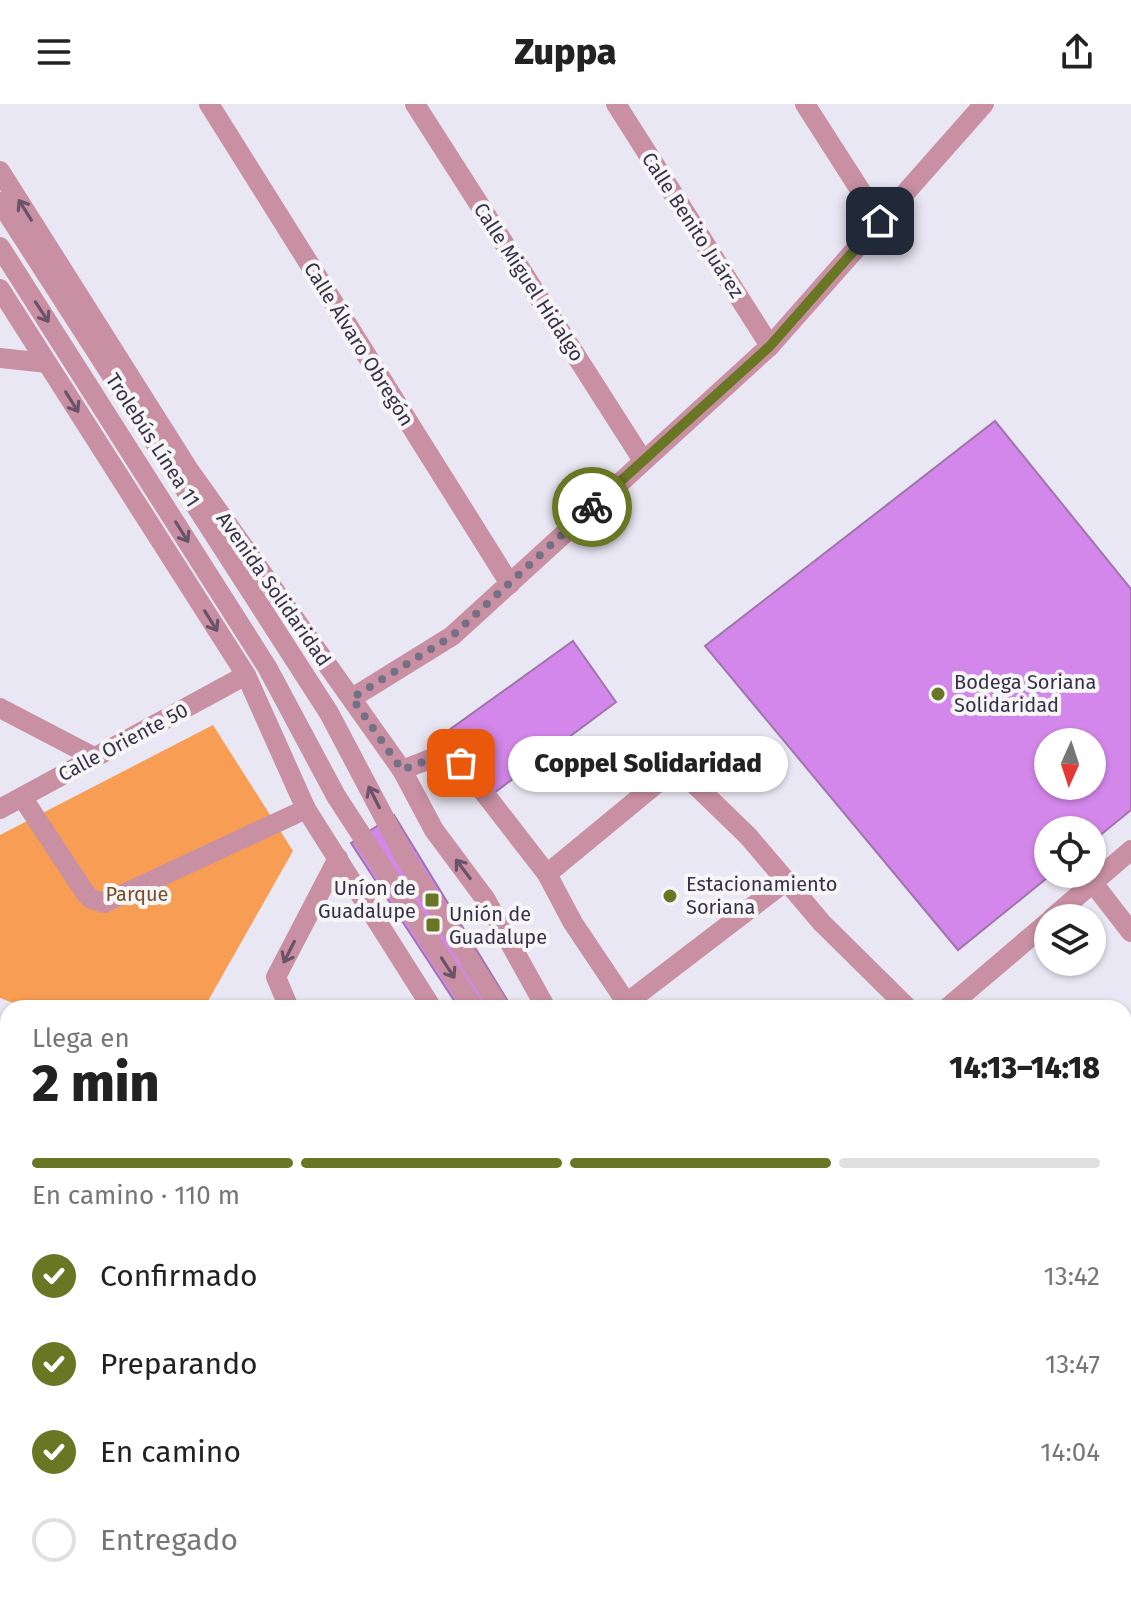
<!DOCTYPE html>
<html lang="es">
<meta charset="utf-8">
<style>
:root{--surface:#fff;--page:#f6f6f6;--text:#222;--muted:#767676;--line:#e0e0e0;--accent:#697724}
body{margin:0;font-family:"Fira Sans",sans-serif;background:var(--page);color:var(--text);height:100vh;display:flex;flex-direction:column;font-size:30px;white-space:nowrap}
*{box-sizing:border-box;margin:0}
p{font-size:26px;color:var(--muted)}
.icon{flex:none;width:44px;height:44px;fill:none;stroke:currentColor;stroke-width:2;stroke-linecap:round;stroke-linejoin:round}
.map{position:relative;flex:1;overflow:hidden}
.sheet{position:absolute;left:0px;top:896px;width:1132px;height:602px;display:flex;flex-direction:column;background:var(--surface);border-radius:24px 24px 0 0;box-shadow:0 2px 6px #0004}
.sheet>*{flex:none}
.needle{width:52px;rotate:183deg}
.fabs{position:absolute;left:1034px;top:624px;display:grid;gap:16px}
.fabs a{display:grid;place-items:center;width:72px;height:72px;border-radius:50%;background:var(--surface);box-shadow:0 2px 6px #0004;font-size:40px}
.pin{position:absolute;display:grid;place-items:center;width:68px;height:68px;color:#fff;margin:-34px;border-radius:16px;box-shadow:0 4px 12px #0006}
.courier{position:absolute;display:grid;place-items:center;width:80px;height:80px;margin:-40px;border:6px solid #697724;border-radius:50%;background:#fff;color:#222;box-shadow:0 2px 10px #0007}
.bubble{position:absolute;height:56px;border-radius:28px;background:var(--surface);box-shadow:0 2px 6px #0004;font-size:26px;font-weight:800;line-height:56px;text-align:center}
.headline em{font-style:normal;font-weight:800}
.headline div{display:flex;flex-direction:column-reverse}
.headline{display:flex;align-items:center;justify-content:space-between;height:136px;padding:0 32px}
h1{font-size:52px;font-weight:800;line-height:60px}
.bar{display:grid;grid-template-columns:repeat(4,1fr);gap:12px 8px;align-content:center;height:96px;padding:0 32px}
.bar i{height:10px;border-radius:6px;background:var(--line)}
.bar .current{background:var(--accent)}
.bar p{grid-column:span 4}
ol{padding:0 32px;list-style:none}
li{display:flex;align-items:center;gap:24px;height:88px}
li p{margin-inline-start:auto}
li .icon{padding:8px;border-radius:50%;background:var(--accent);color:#fff;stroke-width:4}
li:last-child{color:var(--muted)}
li i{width:44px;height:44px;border:4px solid var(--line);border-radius:50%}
header{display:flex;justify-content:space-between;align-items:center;height:104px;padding:0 32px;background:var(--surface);font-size:36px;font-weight:800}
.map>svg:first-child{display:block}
.green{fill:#f79e54}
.building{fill:#d487ea;stroke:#9f75ac;stroke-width:2;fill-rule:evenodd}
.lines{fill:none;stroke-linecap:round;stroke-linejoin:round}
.minor{stroke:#c890a2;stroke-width:20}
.oneway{stroke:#6a5269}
.done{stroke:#767086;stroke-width:8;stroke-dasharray:0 14.4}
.route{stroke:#697724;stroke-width:10}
.poi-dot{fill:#697724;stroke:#f6f6f6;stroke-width:3}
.labels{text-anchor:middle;stroke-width:8;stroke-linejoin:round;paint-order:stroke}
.street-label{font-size:20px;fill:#38304a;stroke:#f6f6f6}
.poi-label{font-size:20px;fill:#38304a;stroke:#f6f6f6;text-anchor:start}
.park-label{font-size:20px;fill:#764c29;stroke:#f6f6f6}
</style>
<header><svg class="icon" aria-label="menu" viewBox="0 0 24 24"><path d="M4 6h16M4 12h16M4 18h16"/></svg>Zuppa<svg class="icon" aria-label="share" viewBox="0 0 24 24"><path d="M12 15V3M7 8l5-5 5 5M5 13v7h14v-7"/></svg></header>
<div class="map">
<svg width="1131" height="1497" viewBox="0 0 1131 1497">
<rect width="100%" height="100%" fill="#eae7f4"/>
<g class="green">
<polygon points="213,621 293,747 204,904 27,904 0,894 0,731"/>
<polygon points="1124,1431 1131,1442 1131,1497 883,1497 878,1490 1124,1490"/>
</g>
<g class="building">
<path d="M995,317L1131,485V706L1092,738V726H1048V770H1052L958,846L705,542ZM1048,638H1092V682H1048Z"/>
<polygon points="573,537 616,598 494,689 449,626"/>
<polygon points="394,711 512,904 459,904 351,739"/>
</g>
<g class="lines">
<g class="minor">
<polyline points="209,0 510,480"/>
<polyline points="415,0 642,355"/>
<polyline points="616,0 770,242"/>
<polyline points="805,0 880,117"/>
<polyline points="0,67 189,366 402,666 434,726 486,796 546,904"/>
<polyline points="0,98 329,609 406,755 500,904"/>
<polyline points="0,143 267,563 336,692 474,904"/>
<polyline points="0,185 246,571 306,705 432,904"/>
<polyline points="0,254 47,259"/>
<polyline points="352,594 452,532 770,242 984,0"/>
<polyline points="0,604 94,653"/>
<polyline points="402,666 443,650 461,659 547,770 573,819 630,904"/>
<polyline points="22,693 86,790 91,795 104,799 306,705"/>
<polyline points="0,705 246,571"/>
<polyline points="547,770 667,671 676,667 686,672 748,732 822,819 908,904"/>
<polyline points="1093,779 1131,828"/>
<polyline points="1052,814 1131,746"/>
<polyline points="289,904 276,873 338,754"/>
<polyline points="620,904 786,777"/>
<polyline points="947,904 1048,818"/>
<polyline points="1124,927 1131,922"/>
<polyline points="1124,997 1131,992"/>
<polyline points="0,1041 8,1037"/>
<polyline points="0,1205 8,1201"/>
<polyline points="1124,1251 1131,1246"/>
<polyline points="1124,1350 1131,1360"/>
<polyline points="0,1377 8,1373"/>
<polyline points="0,1433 8,1437"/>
<polyline points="831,1490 836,1497"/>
<polyline points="853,1490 858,1497"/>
<polyline points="875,1490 879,1497"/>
<polyline points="898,1490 902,1497"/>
<polyline points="97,1497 110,1490"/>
<polyline points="495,1497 508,1490"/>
</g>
</g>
<defs><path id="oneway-shaft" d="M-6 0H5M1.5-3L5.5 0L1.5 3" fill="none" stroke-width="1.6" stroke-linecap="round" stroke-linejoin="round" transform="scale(2)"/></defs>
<g class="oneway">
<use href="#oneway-shaft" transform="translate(25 106) rotate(-122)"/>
<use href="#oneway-shaft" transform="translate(42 208) rotate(57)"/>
<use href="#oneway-shaft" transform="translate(72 298) rotate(58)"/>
<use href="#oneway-shaft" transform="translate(182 428) rotate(58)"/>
<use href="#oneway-shaft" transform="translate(211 517) rotate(58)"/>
<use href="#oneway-shaft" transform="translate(374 693) rotate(-117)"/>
<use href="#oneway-shaft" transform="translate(463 765) rotate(-127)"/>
<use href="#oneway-shaft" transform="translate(289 848) rotate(117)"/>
<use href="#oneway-shaft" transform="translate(448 864) rotate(57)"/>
</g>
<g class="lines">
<polyline class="done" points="461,659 443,650 402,666 352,594 452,532 592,403"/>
<polyline class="route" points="592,403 770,242 880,117"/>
</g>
<g class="poi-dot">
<circle cx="938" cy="590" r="8"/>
<circle cx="670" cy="792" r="8"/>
<rect x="424" y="788" width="16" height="16" rx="4"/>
<rect x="425" y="813" width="16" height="16" rx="4"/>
</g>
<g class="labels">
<g class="street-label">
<text transform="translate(693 121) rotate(57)" y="7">Calle Benito Juárez</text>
<text transform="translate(529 178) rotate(57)" y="7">Calle Miguel Hidalgo</text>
<text transform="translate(359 240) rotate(58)" y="7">Calle Álvaro Obregón</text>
<text transform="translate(153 336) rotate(57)" y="7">Trolebús Línea 11</text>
<text transform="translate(274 485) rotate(55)" y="7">Avenida Solidaridad</text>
<text transform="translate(123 638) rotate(-28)" y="7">Calle Oriente 50</text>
</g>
<g class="poi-label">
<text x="954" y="585">Bodega Soriana<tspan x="954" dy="23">Solidaridad</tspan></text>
<text x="686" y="787">Estacionamiento<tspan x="686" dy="23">Soriana</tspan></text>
<text x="416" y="791" text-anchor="end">Uníon de<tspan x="416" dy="23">Guadalupe</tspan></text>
<text x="449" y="817">Unión de<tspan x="449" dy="23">Guadalupe</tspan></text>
</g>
<g class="park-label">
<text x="137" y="797">Parque</text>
</g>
</g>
</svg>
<div class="fabs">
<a><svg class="needle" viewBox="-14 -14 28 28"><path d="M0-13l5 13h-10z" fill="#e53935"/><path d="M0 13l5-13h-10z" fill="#767676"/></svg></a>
<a><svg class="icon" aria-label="locate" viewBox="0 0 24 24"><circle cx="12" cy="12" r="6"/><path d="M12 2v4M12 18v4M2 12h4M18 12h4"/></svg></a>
<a><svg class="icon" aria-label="layers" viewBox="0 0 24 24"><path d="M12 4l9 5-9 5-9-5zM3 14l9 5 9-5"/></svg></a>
</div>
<div class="pin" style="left:461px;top:659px;background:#ea580c"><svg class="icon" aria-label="bag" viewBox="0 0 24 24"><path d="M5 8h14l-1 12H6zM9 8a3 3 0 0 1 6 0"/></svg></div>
<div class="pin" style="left:880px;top:117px;background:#1f2937"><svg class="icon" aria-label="home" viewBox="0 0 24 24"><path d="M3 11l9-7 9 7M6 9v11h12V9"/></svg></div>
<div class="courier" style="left:592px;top:403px"><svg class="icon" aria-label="bike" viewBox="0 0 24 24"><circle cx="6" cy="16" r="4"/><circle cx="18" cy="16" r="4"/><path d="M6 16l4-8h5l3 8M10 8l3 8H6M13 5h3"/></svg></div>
<div class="bubble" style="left:508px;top:632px;width:280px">Coppel Solidaridad</div>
<section class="sheet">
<div class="headline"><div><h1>2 min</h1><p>Llega en</p></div><em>14:13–14:18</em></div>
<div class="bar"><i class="current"></i><i class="current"></i><i class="current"></i><i></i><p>En camino · 110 m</p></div>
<ol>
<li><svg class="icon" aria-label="check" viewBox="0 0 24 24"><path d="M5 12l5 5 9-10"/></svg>Confirmado<p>13:42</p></li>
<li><svg class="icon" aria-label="check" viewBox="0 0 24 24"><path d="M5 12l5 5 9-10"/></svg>Preparando<p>13:47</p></li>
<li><svg class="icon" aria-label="check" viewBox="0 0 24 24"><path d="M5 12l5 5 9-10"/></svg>En camino<p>14:04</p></li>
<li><i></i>Entregado</li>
</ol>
</section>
</div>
